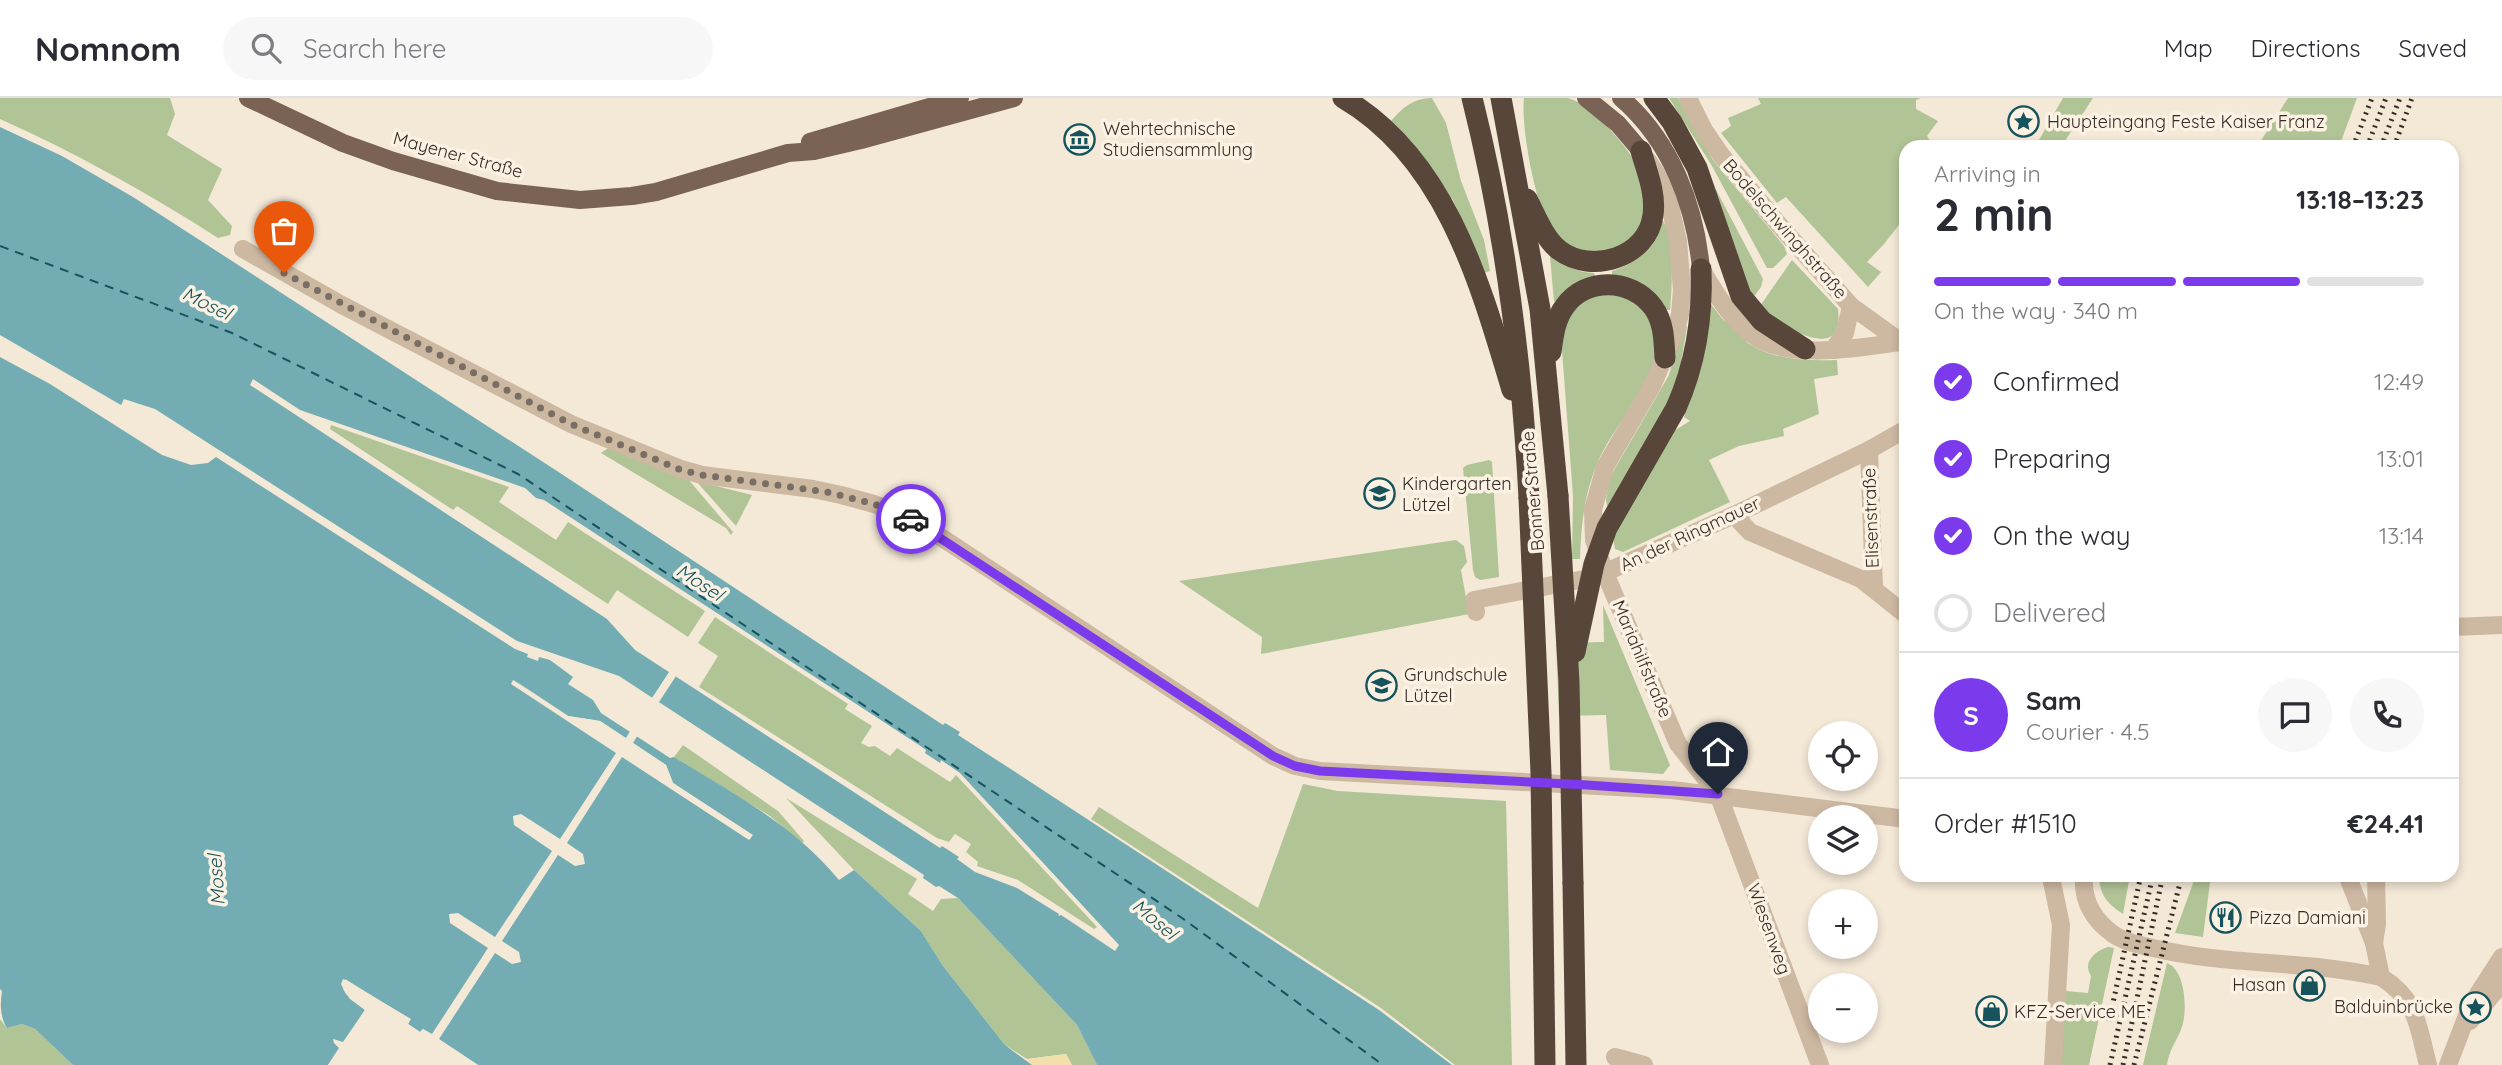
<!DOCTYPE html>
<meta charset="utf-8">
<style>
:root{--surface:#fff;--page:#f7f7f7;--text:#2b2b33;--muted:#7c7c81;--line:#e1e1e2;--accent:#7c3aed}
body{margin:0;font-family:Quicksand,sans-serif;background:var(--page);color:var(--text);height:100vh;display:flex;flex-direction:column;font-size:26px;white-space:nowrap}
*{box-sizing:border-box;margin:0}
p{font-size:23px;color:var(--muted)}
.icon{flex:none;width:38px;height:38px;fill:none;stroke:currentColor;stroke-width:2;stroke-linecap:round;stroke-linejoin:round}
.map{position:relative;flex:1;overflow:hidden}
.drawer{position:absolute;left:1899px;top:42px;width:560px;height:742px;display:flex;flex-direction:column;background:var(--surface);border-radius:21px;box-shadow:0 4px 10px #0003}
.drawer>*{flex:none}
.controls{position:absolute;left:1808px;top:623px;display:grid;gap:14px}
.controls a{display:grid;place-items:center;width:70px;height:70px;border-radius:50%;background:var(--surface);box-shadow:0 4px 10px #0003;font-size:35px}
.pin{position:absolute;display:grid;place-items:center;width:60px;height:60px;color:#fff;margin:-72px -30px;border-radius:50% 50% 50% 0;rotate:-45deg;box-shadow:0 0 7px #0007}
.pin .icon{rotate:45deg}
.courier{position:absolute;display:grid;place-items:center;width:70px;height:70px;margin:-35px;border:5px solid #7c3aed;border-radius:50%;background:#fff;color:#222;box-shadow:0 2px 9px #0007}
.summary em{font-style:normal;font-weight:700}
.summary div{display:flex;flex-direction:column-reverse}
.summary{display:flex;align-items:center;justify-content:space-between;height:119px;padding:0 35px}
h1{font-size:46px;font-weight:700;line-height:52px}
.bar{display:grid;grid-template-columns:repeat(4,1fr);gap:10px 7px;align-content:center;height:84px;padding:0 35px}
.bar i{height:9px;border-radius:5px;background:var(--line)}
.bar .current{background:var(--accent)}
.bar p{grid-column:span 4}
.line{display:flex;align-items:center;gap:18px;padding:0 35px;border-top:2px solid var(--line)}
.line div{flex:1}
.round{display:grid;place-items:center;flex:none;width:74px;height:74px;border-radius:37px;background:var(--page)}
ol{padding:0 35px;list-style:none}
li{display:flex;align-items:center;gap:21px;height:77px}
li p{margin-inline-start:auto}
li .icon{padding:7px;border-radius:50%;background:var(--accent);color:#fff;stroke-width:4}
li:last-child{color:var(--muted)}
li i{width:38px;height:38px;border:4px solid var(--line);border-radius:50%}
header{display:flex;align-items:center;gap:42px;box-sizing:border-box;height:98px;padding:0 35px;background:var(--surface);border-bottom:2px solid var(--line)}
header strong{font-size:33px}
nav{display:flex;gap:38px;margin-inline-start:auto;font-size:24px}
.search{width:490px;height:63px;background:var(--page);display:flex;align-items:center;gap:18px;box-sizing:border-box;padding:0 24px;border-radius:38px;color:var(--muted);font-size:26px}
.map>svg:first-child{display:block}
.green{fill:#b1c496}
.sand{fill:#f3dfa9}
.water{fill:#73adb3;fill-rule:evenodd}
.pier{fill:#f4e8d7;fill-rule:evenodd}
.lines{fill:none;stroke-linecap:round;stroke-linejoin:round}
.ferry{stroke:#17535c;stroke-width:2;stroke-dasharray:9 7;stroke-linecap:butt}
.minor{stroke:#cdb8a2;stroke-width:18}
.major{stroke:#7a6354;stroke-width:18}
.highway{stroke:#58463b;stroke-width:21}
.rail{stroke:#362c25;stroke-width:5;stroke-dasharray:2 5;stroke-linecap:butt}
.highway-bridge{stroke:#58463b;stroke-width:21}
.done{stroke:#786e63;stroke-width:7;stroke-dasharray:0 12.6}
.route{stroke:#7c3aed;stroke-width:9}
.labels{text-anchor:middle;stroke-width:7;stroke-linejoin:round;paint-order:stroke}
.poi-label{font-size:18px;fill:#362c25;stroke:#fbf2e4;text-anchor:start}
.street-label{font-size:18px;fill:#362c25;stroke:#fbf2e4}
.water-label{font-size:19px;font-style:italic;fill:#17535c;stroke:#fbf2e4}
</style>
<header>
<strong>Nomnom</strong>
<div class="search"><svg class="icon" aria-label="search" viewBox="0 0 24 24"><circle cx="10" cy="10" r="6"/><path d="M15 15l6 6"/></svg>Search here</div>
<nav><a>Map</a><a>Directions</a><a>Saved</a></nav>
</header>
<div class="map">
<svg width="2502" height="967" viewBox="0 0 2502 967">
<rect width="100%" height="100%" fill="#f4e8d7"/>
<g class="green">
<path d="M0,0H170L175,16L167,37L222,71L208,102L232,128L230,137L218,140C148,95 76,55 0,21Z"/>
<path d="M1432,0L1446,25L1461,83L1484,142L1490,173L1484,175L1453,102L1391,23C1403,9 1414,0 1432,0Z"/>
<path d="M1524,0C1537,0 1555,0 1568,0C1592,6 1638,59 1645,83C1648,96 1643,117 1643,132L1610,157L1563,148C1556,136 1545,123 1541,109C1532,83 1521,27 1524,0Z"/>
<polygon points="1669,0 1678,0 1713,62 1784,148 1787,156 1773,170 1767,170 1712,68"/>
<polygon points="1758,0 1921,0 1916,2 1916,11 1938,23 1927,38 1934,49 1906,49 1906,118 1884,146 1867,164 1881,174 1868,189 1786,99 1777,105 1721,35 1731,28 1728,20 1761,6"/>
<polygon points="2063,0 2093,0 2061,49 2035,49"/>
<polygon points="2288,0 2357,0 2339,49 2257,49"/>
<path d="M1712,84L1763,181L1761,189L1753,200L1760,208L1792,162L1838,211C1845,266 1787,230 1766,218L1746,244C1773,262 1805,263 1837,262L1838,277L1814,281L1819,316L1783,331L1784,338L1739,348L1709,362L1730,404L1623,454L1615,451L1606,402L1609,381L1669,277L1683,227L1687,228L1679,277L1664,316L1644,351L1690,323L1684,319L1703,262L1711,206L1724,223L1746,190Z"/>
<path d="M1662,122C1675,135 1672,192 1670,212H1666C1651,193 1637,179 1612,177V173C1640,165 1651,147 1662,122Z"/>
<path d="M1550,158C1564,166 1577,175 1594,175L1595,178L1563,196L1554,204Z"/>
<path d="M1615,192L1650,213C1652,226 1658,244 1656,256C1648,295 1612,329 1597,366C1584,396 1581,429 1580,461H1572L1573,398L1561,239L1573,209L1587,197Z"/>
<polygon points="331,327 509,389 499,404 556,442 568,424 705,513 688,539 617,492 608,506 457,408 453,412 330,331"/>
<polygon points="611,348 688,381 733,434 731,437 726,430 601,355"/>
<polygon points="1489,362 1492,364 1499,479 1480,482 1475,479 1473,472 1463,370 1467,367"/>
<polygon points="696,383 752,397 736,428"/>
<polygon points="1456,442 1464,448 1467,464 1461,472 1469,516 1261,556 1262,539 1179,483"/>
<polygon points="1603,507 1670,667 1663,676 1610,672 1606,617 1559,618 1556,545 1604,544"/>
<polygon points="715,519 848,606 845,611 872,628 861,645 869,649 875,648 890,658 897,650 950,684 956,677 1097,829 1094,831 1018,782 977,768 978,764 966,754 971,746 955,736 949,744 937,740 699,589 718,558 698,545"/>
<polygon points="683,647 778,713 804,743 802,745 770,718 674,659"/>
<polygon points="1303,686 1338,693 1506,703 1512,967 1455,967 1381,910 1091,721 1099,709 1258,810"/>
<polygon points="786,700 917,781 908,796 933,813 941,801 958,800 1077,927 1097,967 1072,967 1066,956 1027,961 1005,947 943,868 921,833 854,772"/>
<path d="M2099,777H2130L2123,816C2107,806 2099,796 2099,777Z"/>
<polygon points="2196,777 2211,777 2203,839 2175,835"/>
<path d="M2108,849L2114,850L2089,967H2060L2066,893L2088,895L2091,878C2082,864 2095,853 2108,849Z"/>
<path d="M2167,865C2185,872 2187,908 2183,925C2179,941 2170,948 2167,967H2143Z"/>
<polygon points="0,921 7,930 22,926 35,931 73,967 0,967"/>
</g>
<polygon class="sand" points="1066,956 1072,967 1032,967 1027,961"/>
<g class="water">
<path d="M0,29L62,58L133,99L557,373L943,627L945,625L960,634L958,637L1006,668L1379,912L1452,967H1097L1077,927L958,800L939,788L936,789L923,780L924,777L619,578L517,543L155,311L124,301L121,307L0,237ZM253,281L300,312L525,390L536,400L544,402L919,647L926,652L925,655L940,665L941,662L960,675L1119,847L1115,853L1061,817L1058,818L1059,816L1017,790L975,774L957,761L959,759L942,748L940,750L635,552L607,521L250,287Z"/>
<path d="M0,259L50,286L162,357L191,367L208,365L216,359L515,551L528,556L527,559L538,563L539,559L550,562L573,579L568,586L593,602L601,615L670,660L674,659C733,695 795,728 839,782L854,772L921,833L943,868L1005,947L1032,967H478L423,931L420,934L408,926L410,921L345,881L343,891L350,901L365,912L343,945L333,941L340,950L328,967H73L35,931L22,926L7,930C0,919 0,906 2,893L0,891ZM514,582L568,618L600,623L666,667L673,685L752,737L750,741L588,636Z"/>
</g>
<g class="pier">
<polygon points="671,571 678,575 657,607 650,603"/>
<path d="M513,582L568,618L600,623L626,640L632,630L639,635L633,645L666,667L673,685L753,737L749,742L622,659L567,745L583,756L585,766L575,768L558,757L502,843L519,854L521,864L512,866L495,855L439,941L478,967H471L424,935L418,937L405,928L406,922L345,885L352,898L367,909L368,912L346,946L343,948L332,967H328L339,950L334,945L333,941L343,944L365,912L346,896L341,886L343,881L411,921L408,926L420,934L423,931L432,936L488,850L450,825L449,816L458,815L495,839L552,753L514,727L513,718L521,716L560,741L616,655L511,586ZM578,624L599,627L626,644L663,670L669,685Z"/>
</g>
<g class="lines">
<polyline class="ferry" points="0,148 232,235 518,376 1182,820 1383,967"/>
<g class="minor">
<polyline points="1688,0 1704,32 1721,57 1780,128 1851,208 1901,244"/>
<polyline points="1648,63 1661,83 1668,99 1678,143 1682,192 1680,216 1675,234 1653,286 1605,369 1593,412 1594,442 1605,475 1678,646 1718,696 1820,967"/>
<polyline points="243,151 342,207 571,326 681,371 702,377 813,391 841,397 874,406 918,424 1273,658 1295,668 1320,673 1672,692 1906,721"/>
<path d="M1701,171C1715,194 1729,219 1751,236C1786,264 1864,249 1906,243"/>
<polyline points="1833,252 1845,235 1851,208"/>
<polyline points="1869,352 1874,489"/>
<polyline points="1734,417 1750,434 1861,481 1906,517"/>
<polyline points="1476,514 1474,502 1595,479 1734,417 1869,352 1906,331"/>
<polyline points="2452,529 2502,527"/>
<path d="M2084,777C2082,802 2092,821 2113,836C2124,844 2140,847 2153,850C2227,868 2306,862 2381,879C2418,902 2418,929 2428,967"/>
<polyline points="2347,777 2374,845"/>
<polyline points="2376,777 2377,826 2374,845 2381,879"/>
<polyline points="2052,784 2061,827 2053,967"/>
<polyline points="2470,923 2502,885"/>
<polyline points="1615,959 1644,967"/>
<polyline points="2448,967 2471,907 2502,859"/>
</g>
<g class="major">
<polyline points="248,0 343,45 393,63 497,93 580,102 632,98 656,94 788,55 814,53 861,42 1014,0"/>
<polyline points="1586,0 1618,26 1641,53"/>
<path d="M1621,0C1671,43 1695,107 1701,171"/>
<polyline points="810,44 960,0"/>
</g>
<g class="highway">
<path d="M1343,0C1446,60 1480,185 1512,292"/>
<path d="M1472,0C1505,131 1522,265 1529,400"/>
<polyline points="1501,0 1540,211 1558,398"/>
<polyline points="1654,0 1672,24 1697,70 1741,198 1762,223 1805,251"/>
<path d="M1527,101C1536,118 1544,140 1559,152C1592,177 1648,159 1653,117C1656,95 1647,74 1641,53"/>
<path d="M1551,254C1553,239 1555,221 1565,208C1586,179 1631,180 1653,209C1664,224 1664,242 1665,260"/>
<path d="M1676,310C1696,265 1703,220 1701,171"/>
<polyline points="1573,785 1576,967"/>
</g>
<g class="rail">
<polyline points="2353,49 2372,0"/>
<polyline points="2367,49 2386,0"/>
<polyline points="2381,49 2400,0"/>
<polyline points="2394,49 2412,0"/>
<polyline points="2109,923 2141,777"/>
<polyline points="2110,967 2153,777"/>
<polyline points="2123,967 2163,777"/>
<polyline points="2134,967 2182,777"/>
</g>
<g class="highway-bridge">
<polyline points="1558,398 1569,584 1573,785"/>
<polyline points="1529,400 1541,675 1545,967"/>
<polyline points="1575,554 1594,466 1607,430 1676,310"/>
</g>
</g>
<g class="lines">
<polyline class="done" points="284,175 571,326 681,372 702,377 827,394 874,406 911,421"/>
<polyline class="route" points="911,421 1273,658 1295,668 1320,673 1587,687 1718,696"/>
</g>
<defs>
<symbol id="sight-ring" viewBox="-11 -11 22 22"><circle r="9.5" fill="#fbf2e4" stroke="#17535c" stroke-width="1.5"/><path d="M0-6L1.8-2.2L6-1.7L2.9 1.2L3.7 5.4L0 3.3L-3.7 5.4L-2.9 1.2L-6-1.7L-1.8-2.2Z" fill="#17535c"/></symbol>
<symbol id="museum-ring" viewBox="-11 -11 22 22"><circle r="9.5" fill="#fbf2e4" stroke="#17535c" stroke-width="1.5"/><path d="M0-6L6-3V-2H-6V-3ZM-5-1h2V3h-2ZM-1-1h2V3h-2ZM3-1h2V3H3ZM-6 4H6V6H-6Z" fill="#17535c"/></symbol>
<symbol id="school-ring" viewBox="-11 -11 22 22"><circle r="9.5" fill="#fbf2e4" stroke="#17535c" stroke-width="1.5"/><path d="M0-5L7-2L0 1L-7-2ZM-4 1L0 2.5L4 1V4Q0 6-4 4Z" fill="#17535c"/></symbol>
<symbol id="restaurant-ring" viewBox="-11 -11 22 22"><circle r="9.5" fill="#fbf2e4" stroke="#17535c" stroke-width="1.5"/><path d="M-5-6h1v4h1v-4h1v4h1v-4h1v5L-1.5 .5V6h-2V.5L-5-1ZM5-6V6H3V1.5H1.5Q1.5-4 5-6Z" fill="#17535c"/></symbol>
<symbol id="shop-ring" viewBox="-11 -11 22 22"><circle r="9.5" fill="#fbf2e4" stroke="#17535c" stroke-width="1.5"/><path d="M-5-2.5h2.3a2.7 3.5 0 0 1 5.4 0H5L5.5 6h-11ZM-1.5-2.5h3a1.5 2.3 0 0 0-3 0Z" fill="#17535c"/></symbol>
</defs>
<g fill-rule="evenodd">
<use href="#sight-ring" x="2006" y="6" width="35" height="35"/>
<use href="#museum-ring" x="1062" y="24" width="35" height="35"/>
<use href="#school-ring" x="1362" y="378" width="35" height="35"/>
<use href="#school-ring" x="1364" y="570" width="35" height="35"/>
<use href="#restaurant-ring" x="2208" y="802" width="35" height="35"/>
<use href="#shop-ring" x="2292" y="870" width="35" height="35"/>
<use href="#sight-ring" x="2458" y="892" width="35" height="35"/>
<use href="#shop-ring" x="1974" y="896" width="35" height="35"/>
</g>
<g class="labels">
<g class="poi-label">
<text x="2047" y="30">Haupteingang Feste Kaiser Franz</text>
<text x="1103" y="37">Wehrtechnische<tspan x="1103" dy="21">Studiensammlung</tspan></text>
<text x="1402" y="392">Kindergarten<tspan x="1402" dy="21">Lützel</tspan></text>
<text x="1404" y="583">Grundschule<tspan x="1404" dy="21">Lützel</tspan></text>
<text x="2249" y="826">Pizza Damiani</text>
<text x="2286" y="893" text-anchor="end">Hasan</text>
<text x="2453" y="915" text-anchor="end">Balduinbrücke</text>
<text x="2014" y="920">KFZ-Service ME</text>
</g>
<g class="street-label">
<text transform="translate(458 57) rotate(15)" y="6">Mayener Straße</text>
<text transform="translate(1785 131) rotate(49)" y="6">Bodelschwinghstraße</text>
<text transform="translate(1533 393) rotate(-95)" y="6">Bonner Straße</text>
<text transform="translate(1871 420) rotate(-92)" y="6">Elisenstraße</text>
<text transform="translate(1690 436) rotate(-25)" y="6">An der Ringmauer</text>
<text transform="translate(1642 561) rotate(67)" y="6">Mariahilfstraße</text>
<text transform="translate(1769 831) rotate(70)" y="6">Wiesenweg</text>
</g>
<g class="water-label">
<text transform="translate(207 205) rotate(26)" y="7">Mosel</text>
<text transform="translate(700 484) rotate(33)" y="7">Mosel</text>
<text transform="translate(216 782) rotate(-94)" y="7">Mosel</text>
<text transform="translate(1155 821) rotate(40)" y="7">Mosel</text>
</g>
</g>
</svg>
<div class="controls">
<a><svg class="icon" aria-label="locate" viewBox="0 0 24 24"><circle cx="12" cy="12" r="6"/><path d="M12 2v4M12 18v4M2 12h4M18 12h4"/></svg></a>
<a><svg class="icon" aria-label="layers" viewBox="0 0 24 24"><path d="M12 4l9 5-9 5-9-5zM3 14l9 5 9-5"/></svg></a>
<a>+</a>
<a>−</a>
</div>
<div class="pin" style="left:284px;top:175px;background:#ea580c"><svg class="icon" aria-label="bag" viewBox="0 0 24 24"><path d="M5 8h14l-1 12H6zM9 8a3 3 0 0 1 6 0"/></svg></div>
<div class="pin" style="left:1718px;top:696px;background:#1f2937"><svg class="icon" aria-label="home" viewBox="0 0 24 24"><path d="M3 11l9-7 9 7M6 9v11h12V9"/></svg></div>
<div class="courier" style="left:911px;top:421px"><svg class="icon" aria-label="car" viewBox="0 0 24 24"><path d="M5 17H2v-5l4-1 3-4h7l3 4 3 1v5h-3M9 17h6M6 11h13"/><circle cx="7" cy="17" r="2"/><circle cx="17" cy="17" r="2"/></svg></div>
<section class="drawer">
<div class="summary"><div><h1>2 min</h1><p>Arriving in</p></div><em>13:18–13:23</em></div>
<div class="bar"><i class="current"></i><i class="current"></i><i class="current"></i><i></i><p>On the way · 340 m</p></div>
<ol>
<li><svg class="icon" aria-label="check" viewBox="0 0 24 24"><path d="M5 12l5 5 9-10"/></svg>Confirmed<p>12:49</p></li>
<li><svg class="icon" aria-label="check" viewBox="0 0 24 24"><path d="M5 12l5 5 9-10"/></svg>Preparing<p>13:01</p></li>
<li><svg class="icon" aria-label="check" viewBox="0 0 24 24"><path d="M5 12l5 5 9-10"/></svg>On the way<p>13:14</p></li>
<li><i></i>Delivered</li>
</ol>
<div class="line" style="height:126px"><b class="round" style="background:var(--accent);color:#fff">S</b><div><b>Sam</b><p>Courier · 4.5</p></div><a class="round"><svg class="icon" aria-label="chat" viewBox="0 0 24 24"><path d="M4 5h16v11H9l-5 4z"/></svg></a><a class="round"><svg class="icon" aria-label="phone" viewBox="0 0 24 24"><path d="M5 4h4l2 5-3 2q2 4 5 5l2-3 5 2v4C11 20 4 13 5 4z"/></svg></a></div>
<div class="line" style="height:91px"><div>Order #1510</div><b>€24.41</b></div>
</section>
</div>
